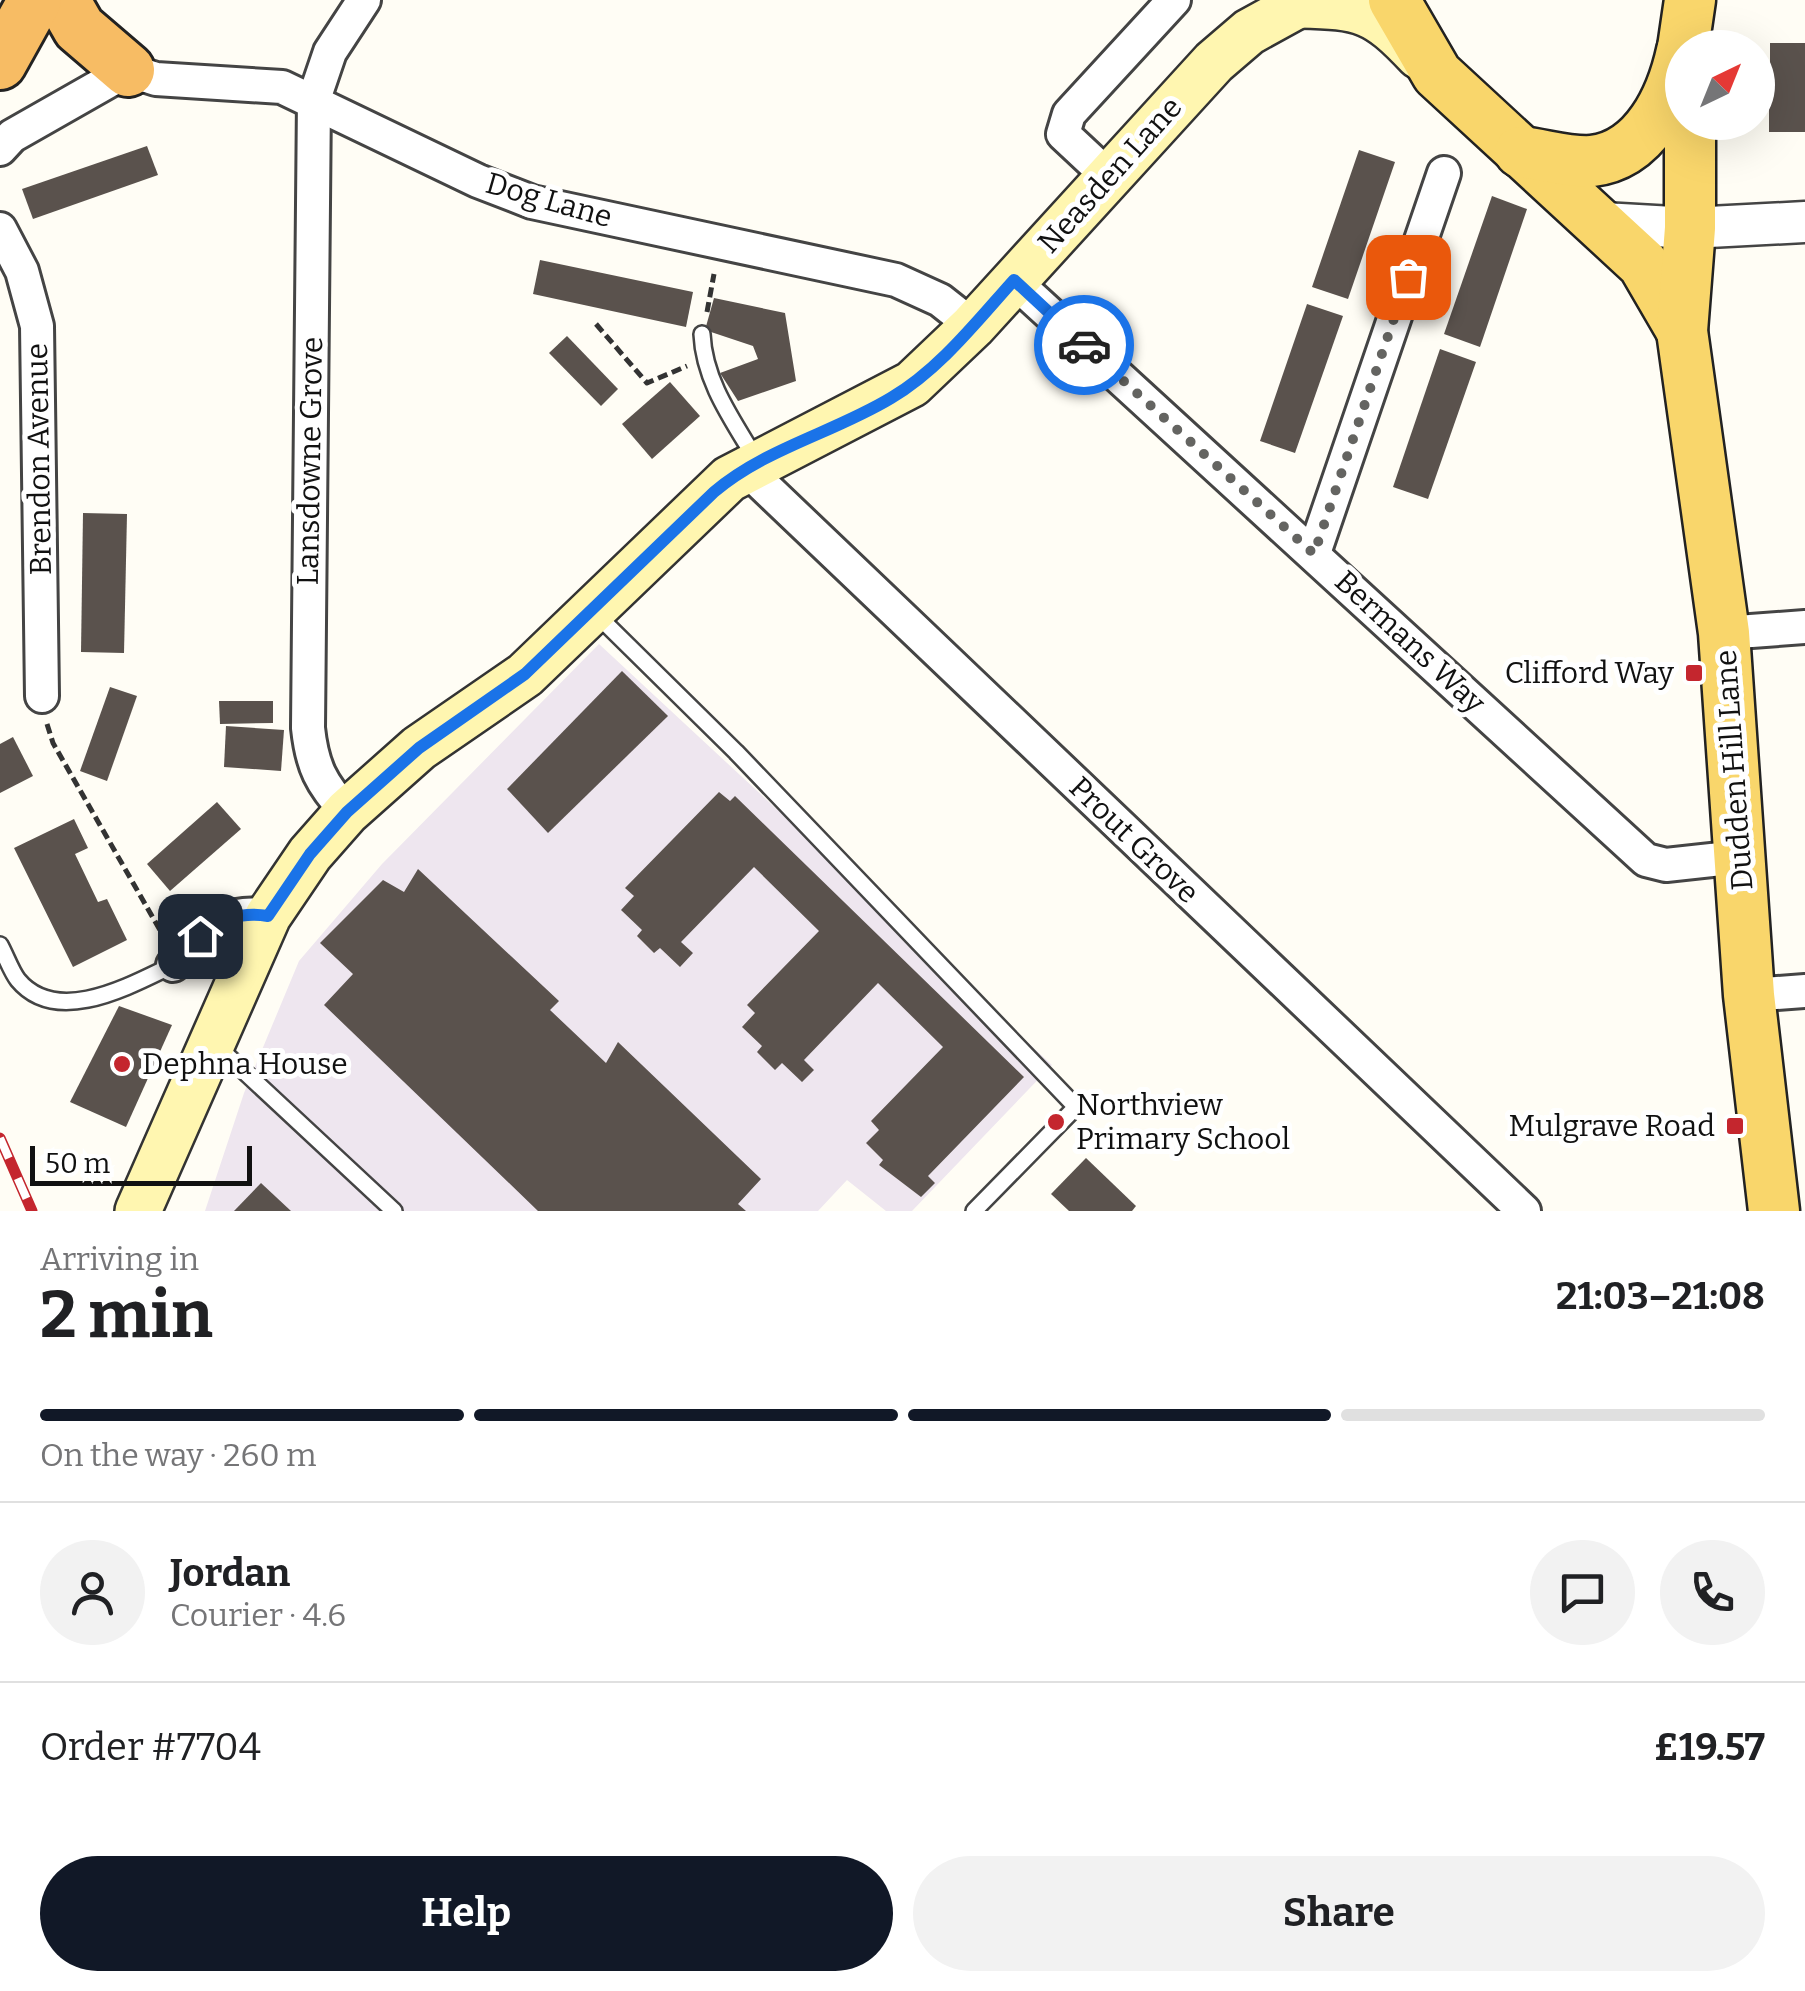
<!DOCTYPE html>
<meta charset="utf-8">
<style>
:root{--surface:#fff;--page:#f2f2f2;--text:#202124;--muted:#757577;--line:#e0e0e0;--accent:#111827}
body{margin:0;font-family:Bitter,serif;background:var(--page);color:var(--text);height:100vh;display:flex;flex-direction:column;font-size:38px;white-space:nowrap}
*{box-sizing:border-box;margin:0}
p{font-size:32px;color:var(--muted)}
.icon{flex:none;width:55px;height:55px;fill:none;stroke:currentColor;stroke-width:2;stroke-linecap:round;stroke-linejoin:round}
.map{position:relative;height:1211px;overflow:hidden}
.drawer{display:flex;flex-direction:column;background:var(--surface);flex:1}
.drawer>*{flex:none}
.needle{width:65px;rotate:43deg}
.tools{position:absolute;left:1665px;top:30px;display:grid;gap:20px}
.tools a{display:grid;place-items:center;width:110px;height:110px;border-radius:50%;background:var(--surface);box-shadow:0 10px 40px #0002;font-size:50px}
.scale{position:absolute;left:30px;bottom:25px;width:222px;box-sizing:border-box;padding-left:10px;border:5px solid #111;border-top:0;font-size:28px;line-height:35px;white-space:nowrap;color:#111;-webkit-text-stroke:8px #fff;paint-order:stroke}
.pin{position:absolute;display:grid;place-items:center;width:85px;height:85px;color:#fff;margin:-42px;border-radius:20px;box-shadow:0 5px 15px #0006}
.courier{position:absolute;display:grid;place-items:center;width:100px;height:100px;margin:-50px;border:8px solid #1a73e8;border-radius:50%;background:#fff;color:#222;box-shadow:0 2px 12px #0007}
.head em{font-style:normal;font-weight:700}
.head div{display:flex;flex-direction:column-reverse}
.head{display:flex;align-items:center;justify-content:space-between;height:170px;padding:0 40px}
h1{font-size:65px;font-weight:700;line-height:75px}
.bar{display:grid;grid-template-columns:repeat(4,1fr);gap:15px 10px;align-content:center;height:120px;padding:0 40px}
.bar i{height:12px;border-radius:8px;background:var(--line)}
.bar .current{background:var(--accent)}
.bar p{grid-column:span 4}
.line{display:flex;align-items:center;gap:25px;padding:0 40px;border-top:2px solid var(--line)}
.line div{flex:1}
.round{display:grid;place-items:center;flex:none;width:105px;height:105px;border-radius:52px;background:var(--page)}
.action{display:flex;gap:20px;margin-top:auto;padding:20px 40px}
.action a{flex:1;height:115px;border-radius:60px;background:var(--accent);color:#fff;font-size:40px;font-weight:700;line-height:115px;text-align:center}
.action a+a{background:var(--page);color:var(--text)}
.map>svg:first-child{display:block}
.industrial{fill:#eee6ef}
.building{fill:#5a524d}
.lines{fill:none;stroke-linecap:round;stroke-linejoin:round}
.service-casing{stroke:#444;stroke-width:20}
.minor-casing{stroke:#444;stroke-width:38}
.tertiary-casing{stroke:#444;stroke-width:45}
.secondary-casing{stroke:#333;stroke-width:50}
.primary-casing{stroke:#222;stroke-width:55}
.trunk-casing{stroke:#222;stroke-width:58}
.path{stroke:#333;stroke-width:5;stroke-dasharray:10 5;stroke-linecap:butt}
.service{stroke:#fff;stroke-width:15}
.minor{stroke:#fff;stroke-width:32}
.tertiary{stroke:#fff;stroke-width:40}
.secondary{stroke:#fff6b0;stroke-width:45}
.primary{stroke:#f9d66b;stroke-width:50}
.trunk{stroke:#f7bc64;stroke-width:52}
.rail-casing{stroke:#c4262e;stroke-width:11}
.rail{stroke:#fff;stroke-width:8;stroke-dasharray:22;stroke-linecap:butt}
.done{stroke:#646461;stroke-width:10;stroke-dasharray:0 18}
.route{stroke:#1a73e8;stroke-width:12}
.poi-dot{fill:#c4262e;stroke:#fff;stroke-width:4}
.labels{text-anchor:middle;stroke-width:10;stroke-linejoin:round;paint-order:stroke}
.street-label{font-size:30px;fill:#111;stroke:#fff}
.poi-label{font-size:30px;fill:#111;stroke:#fff;text-anchor:end}
</style>
<div class="map">
<svg width="1805" height="1211" viewBox="0 0 1805 1211">
<rect width="100%" height="100%" fill="#fffdf5"/>
<polygon class="industrial" points="599,644 1052,1065 912,1211 886,1211 847,1180 818,1211 205,1211 244,1093 299,961 382,864"/>
<g class="building">
<polygon points="1770,43 1805,43 1805,132 1769,132 1769,103 1758,103 1758,70 1770,70"/>
<polygon points="147,146 158,175 33,219 22,189"/>
<polygon points="1359,150 1395,162 1348,299 1312,287"/>
<polygon points="1492,196 1527,209 1480,347 1444,334"/>
<polygon points="540,260 693,292 686,327 533,294"/>
<polygon points="714,298 785,313 796,381 738,401 720,373 758,359 753,346 705,330"/>
<polygon points="1307,304 1343,316 1295,453 1260,441"/>
<polygon points="567,336 618,389 601,406 549,353"/>
<polygon points="1440,349 1476,362 1428,499 1393,487"/>
<polygon points="670,382 700,416 652,459 622,424"/>
<polygon points="83,513 127,514 124,653 81,652"/>
<polygon points="622,671 668,716 548,833 507,789"/>
<polygon points="110,687 137,696 107,781 80,771"/>
<polygon points="219,701 273,701 273,723 220,724"/>
<polygon points="226,726 284,730 281,771 224,767"/>
<polygon points="13,737 33,776 0,793 0,744"/>
<polygon points="719,792 730,801 735,796 1024,1077 928,1176 935,1183 921,1197 879,1165 883,1160 866,1143 879,1130 871,1121 943,1047 878,983 804,1060 814,1070 802,1082 782,1063 775,1070 757,1052 762,1046 742,1027 755,1013 747,1005 819,931 754,867 681,942 693,953 680,967 660,948 654,953 637,936 642,930 621,910 634,896 625,888"/>
<polygon points="217,802 241,829 170,891 147,864"/>
<polygon points="74,819 88,848 75,854 98,902 107,899 127,940 73,967 14,848"/>
<polygon points="418,869 559,1001 550,1010 606,1063 618,1042 761,1179 738,1204 746,1211 538,1211 324,1005 353,974 320,943 383,880 404,892"/>
<polygon points="119,1006 172,1025 126,1127 70,1102"/>
<polygon points="1086,1158 1136,1206 1132,1211 1069,1211 1051,1194"/>
<polygon points="261,1183 291,1211 234,1211"/>
</g>
<g class="lines">
<defs>
<g id="service">
<path d="M702,334C704,382 734,422 757,461"/>
<polyline points="594,612 736,752 1076,1107 974,1211"/>
<path d="M0,945C6,956 11,971 18,980C57,1027 131,985 173,965"/>
<polyline points="218,1047 394,1211"/>
</g>
<g id="minor">
<polyline points="0,149 12,136 128,70 156,79 282,87 478,181 532,202 896,280 940,300 973,326"/>
<polyline points="1109,177 1063,134 1069,114 1174,0"/>
<polyline points="0,229 22,271 37,326 42,696"/>
<polyline points="1014,281 1646,860 1666,865 1739,857"/>
<polyline points="745,468 1524,1211"/>
<polyline points="1314,553 1444,173"/>
<polyline points="1724,633 1805,627"/>
<path d="M347,812C321,784 312,766 308,728L314,99L330,52L364,0"/>
<path d="M173,965C210,940 213,907 268,916"/>
<polyline points="1749,995 1805,991"/>
</g>
<polyline id="tertiary" points="1603,223 1690,228 1805,222"/>
<g id="secondary">
<path d="M1299,5C1362,6 1376,10 1419,56"/>
<polyline points="138,1211 268,916 310,854 347,812 419,748 525,675 729,479 912,384 973,326 1214,62 1249,32 1307,0"/>
</g>
<g id="primary">
<polyline points="1394,0 1437,74 1643,264 1682,331"/>
<polyline points="1683,48 1690,0"/>
<polyline points="1690,122 1690,228 1682,331 1724,633 1749,995 1774,1211"/>
<path d="M1520,152C1542,154 1570,163 1592,161C1646,155 1672,97 1682,51"/>
</g>
<g id="trunk">
<polyline points="63,0 79,28 128,70"/>
<polyline points="0,63 35,0"/>
</g>
</defs>
<use href="#service" class="service-casing"/>
<use href="#minor" class="minor-casing"/>
<use href="#tertiary" class="tertiary-casing"/>
<use href="#secondary" class="secondary-casing"/>
<use href="#primary" class="primary-casing"/>
<use href="#trunk" class="trunk-casing"/>
<g class="path">
<polyline points="707,312 714,274"/>
<polyline points="596,324 647,383 687,366"/>
<polyline points="47,724 53,743 164,937"/>
</g>
<use href="#service" class="service"/>
<use href="#minor" class="minor"/>
<use href="#tertiary" class="tertiary"/>
<use href="#secondary" class="secondary"/>
<use href="#primary" class="primary"/>
<use href="#trunk" class="trunk"/>
<defs>
<polyline id="rail" points="0,1138 32,1211"/>
</defs>
<use href="#rail" class="rail-casing"/>
<use href="#rail" class="rail"/>
</g>
<g class="lines">
<polyline class="done" points="1084,345 1314,554 1408,277"/>
<path class="route" d="M200,936C224,920 238,911 268,916L310,854L347,812L419,748L525,674L714,492C766,448 833,433 891,398C939,370 977,321 1014,280L1084,345"/>
</g>
<g class="poi-dot">
<rect x="1684" y="663" width="20" height="20" rx="5"/>
<circle cx="122" cy="1064" r="10"/>
<circle cx="1056" cy="1122" r="10"/>
<rect x="1725" y="1116" width="20" height="20" rx="5"/>
</g>
<g class="labels">
<g class="street-label">
<text transform="translate(1110 175) rotate(-48)" y="10">Neasden Lane</text>
<text transform="translate(549 200) rotate(16)" y="10">Dog Lane</text>
<text transform="translate(39 459) rotate(-91)" y="10">Brendon Avenue</text>
<text transform="translate(310 461) rotate(-89)" y="10">Lansdowne Grove</text>
<text transform="translate(1410 642) rotate(43)" y="10">Bermans Way</text>
<text transform="translate(1734 770) rotate(-94)" y="10">Dudden Hill Lane</text>
<text transform="translate(1134 840) rotate(44)" y="10">Prout Grove</text>
</g>
<g class="poi-label">
<text x="1674" y="683">Clifford Way</text>
<text x="142" y="1074" text-anchor="start">Dephna House</text>
<text x="1076" y="1115" text-anchor="start">Northview<tspan x="1076" dy="34">Primary School</tspan></text>
<text x="1715" y="1136">Mulgrave Road</text>
</g>
</g>
</svg>
<div class="tools">
<a><svg class="needle" viewBox="-14 -14 28 28"><path d="M0-13l5 13h-10z" fill="#e53935"/><path d="M0 13l5-13h-10z" fill="#757577"/></svg></a>
</div>
<div class="scale">50 m</div>
<div class="pin" style="left:1408px;top:277px;background:#ea580c"><svg class="icon" aria-label="bag" viewBox="0 0 24 24"><path d="M5 8h14l-1 12H6zM9 8a3 3 0 0 1 6 0"/></svg></div>
<div class="pin" style="left:200px;top:936px;background:#1f2937"><svg class="icon" aria-label="home" viewBox="0 0 24 24"><path d="M3 11l9-7 9 7M6 9v11h12V9"/></svg></div>
<div class="courier" style="left:1084px;top:345px"><svg class="icon" aria-label="car" viewBox="0 0 24 24"><path d="M5 17H2v-5l4-1 3-4h7l3 4 3 1v5h-3M9 17h6M6 11h13"/><circle cx="7" cy="17" r="2"/><circle cx="17" cy="17" r="2"/></svg></div>
</div>
<section class="drawer">
<div class="head"><div><h1>2 min</h1><p>Arriving in</p></div><em>21:03–21:08</em></div>
<div class="bar"><i class="current"></i><i class="current"></i><i class="current"></i><i></i><p>On the way · 260 m</p></div>
<div class="line" style="height:180px"><a class="round"><svg class="icon" aria-label="person" viewBox="0 0 24 24"><circle cx="12" cy="8" r="4"/><path d="M4 21q1-7 8-7t8 7"/></svg></a><div><b>Jordan</b><p>Courier · 4.6</p></div><a class="round"><svg class="icon" aria-label="chat" viewBox="0 0 24 24"><path d="M4 5h16v11H9l-5 4z"/></svg></a><a class="round"><svg class="icon" aria-label="phone" viewBox="0 0 24 24"><path d="M5 4h4l2 5-3 2q2 4 5 5l2-3 5 2v4C11 20 4 13 5 4z"/></svg></a></div>
<div class="line" style="height:130px"><div>Order #7704</div><b>£19.57</b></div>
<div class="action"><a>Help</a><a>Share</a></div>
</section>
